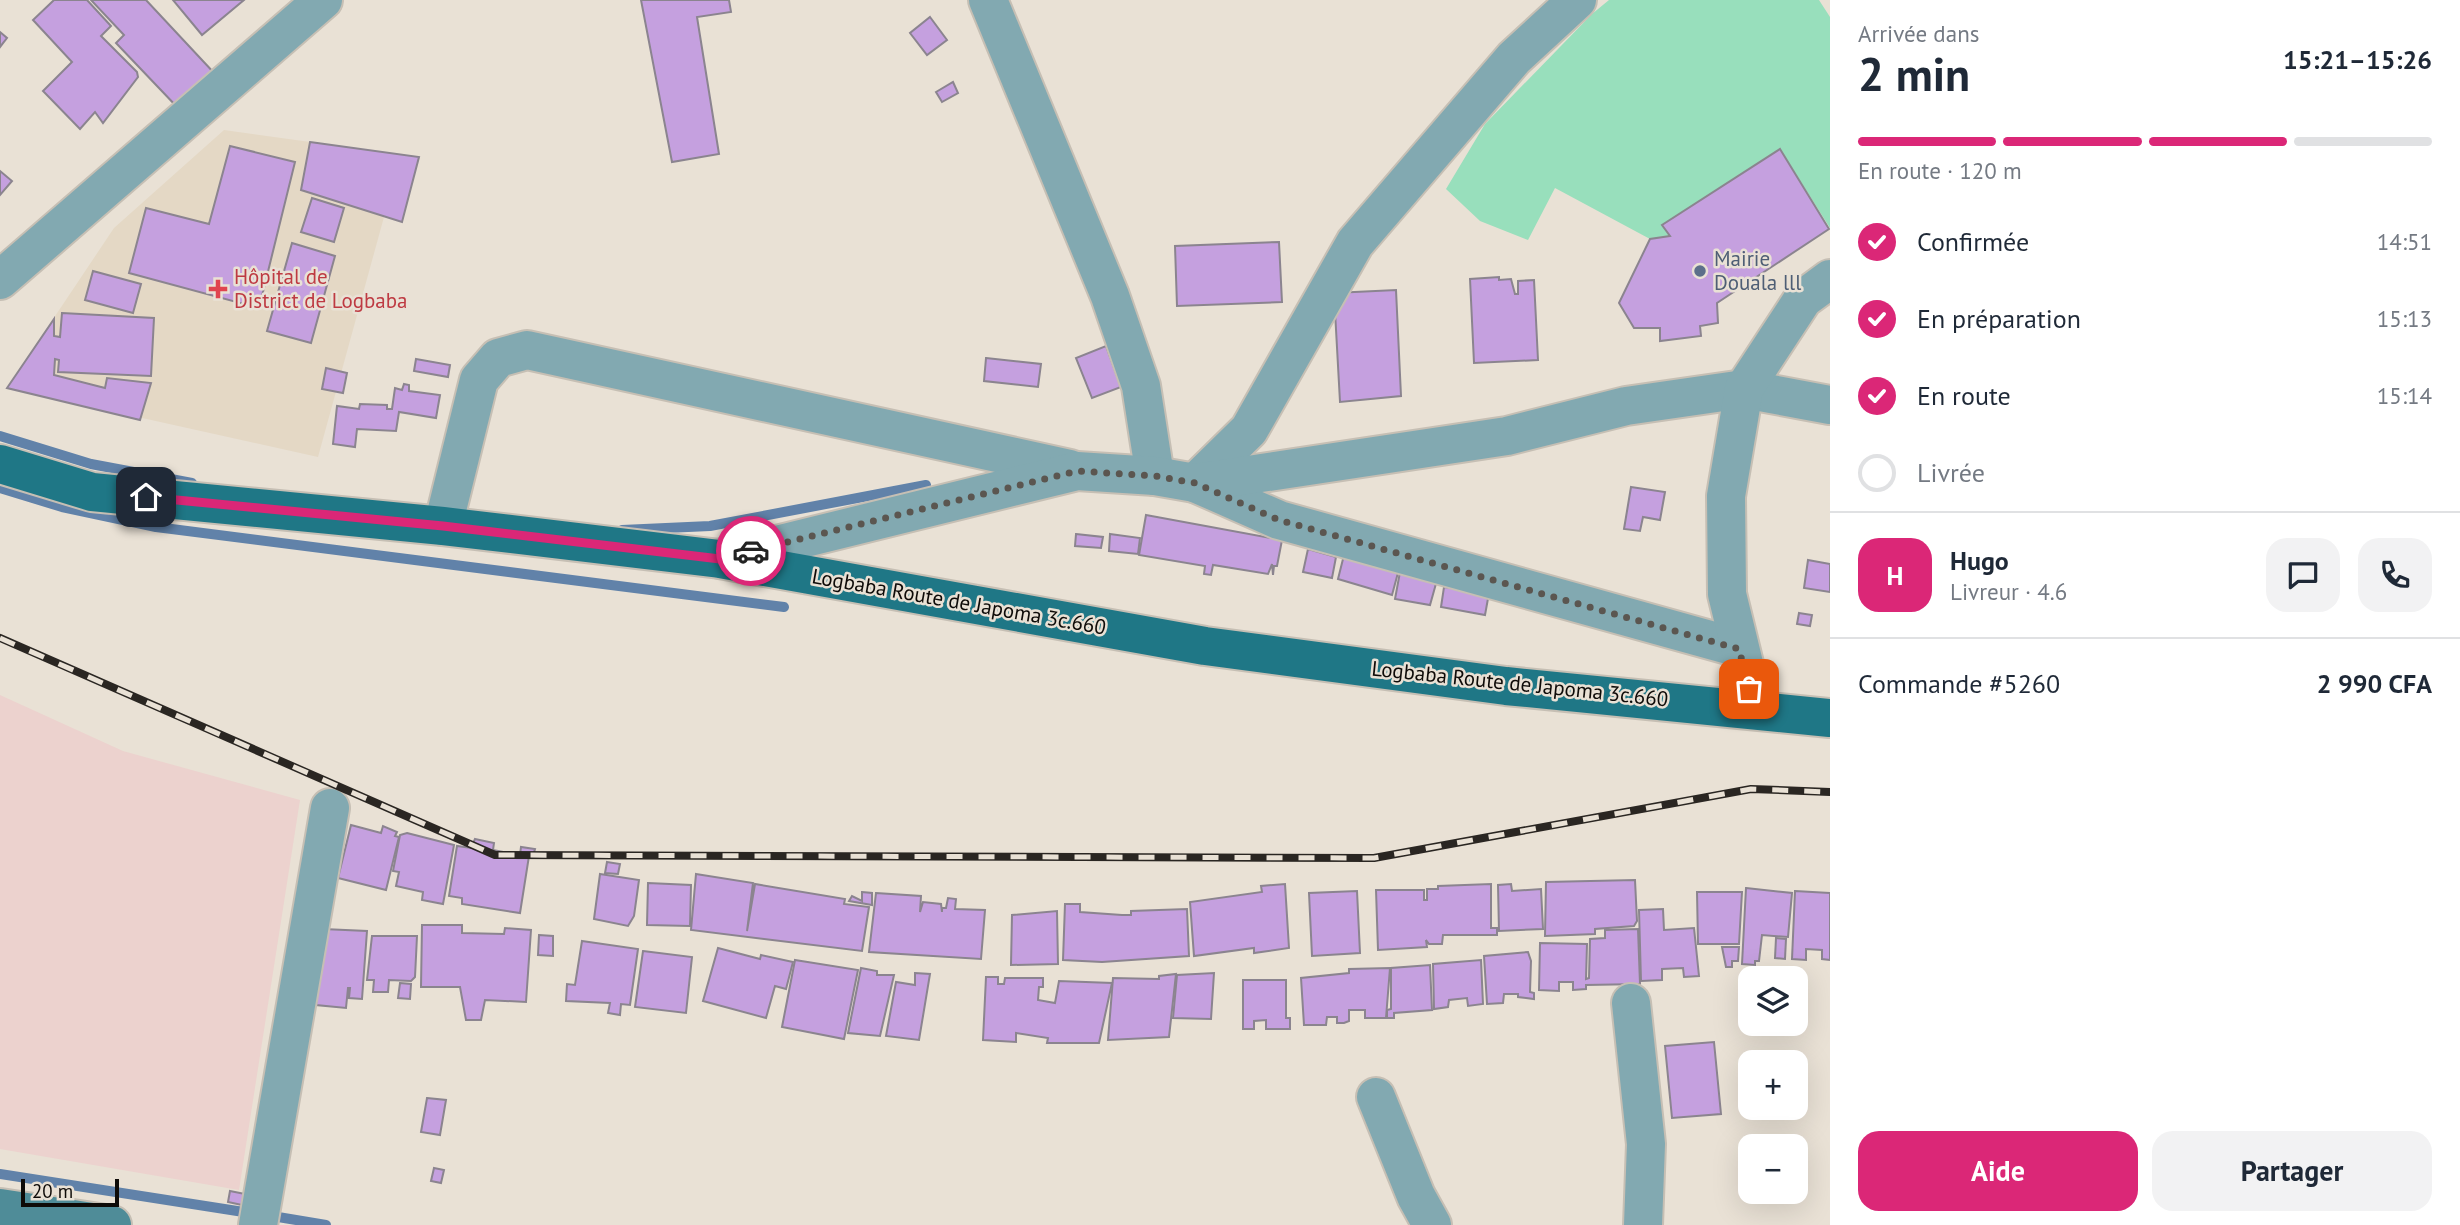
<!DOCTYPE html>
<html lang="fr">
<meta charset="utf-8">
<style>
:root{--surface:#fff;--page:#f2f2f3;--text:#1f2937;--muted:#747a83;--line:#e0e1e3;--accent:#db2777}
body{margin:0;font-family:"PT Sans",sans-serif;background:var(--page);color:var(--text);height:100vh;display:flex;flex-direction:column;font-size:26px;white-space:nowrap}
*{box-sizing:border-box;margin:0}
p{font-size:23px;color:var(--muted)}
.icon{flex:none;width:38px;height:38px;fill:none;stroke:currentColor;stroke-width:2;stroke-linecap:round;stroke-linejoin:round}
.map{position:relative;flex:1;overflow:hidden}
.details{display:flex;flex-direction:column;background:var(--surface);width:630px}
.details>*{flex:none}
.tools{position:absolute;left:1738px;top:966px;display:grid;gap:14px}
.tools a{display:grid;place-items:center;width:70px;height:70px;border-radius:14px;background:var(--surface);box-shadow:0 7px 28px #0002;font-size:35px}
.scale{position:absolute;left:21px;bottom:18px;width:98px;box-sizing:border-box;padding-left:7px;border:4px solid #0e0b08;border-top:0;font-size:19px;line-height:24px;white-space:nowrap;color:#0e0b08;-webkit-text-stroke:5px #e9e1d5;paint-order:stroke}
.pin{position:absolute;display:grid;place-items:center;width:60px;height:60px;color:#fff;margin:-30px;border-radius:14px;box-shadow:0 4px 10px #0006}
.courier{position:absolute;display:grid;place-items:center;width:70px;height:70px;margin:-35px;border:5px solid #db2777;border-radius:50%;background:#fff;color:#222;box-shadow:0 2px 9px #0007}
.overview em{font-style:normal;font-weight:700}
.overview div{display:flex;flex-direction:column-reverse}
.overview{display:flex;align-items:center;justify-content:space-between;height:119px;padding:0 28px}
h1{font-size:46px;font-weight:700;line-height:52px}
.bar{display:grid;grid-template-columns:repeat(4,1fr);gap:10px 7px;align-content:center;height:84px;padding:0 28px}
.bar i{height:9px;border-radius:5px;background:var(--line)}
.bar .selected{background:var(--accent)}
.bar p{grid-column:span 4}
.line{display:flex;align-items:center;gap:18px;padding:0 28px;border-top:2px solid var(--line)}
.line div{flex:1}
.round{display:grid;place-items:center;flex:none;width:74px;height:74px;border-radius:21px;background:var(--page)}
ol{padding:0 28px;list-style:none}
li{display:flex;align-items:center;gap:21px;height:77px}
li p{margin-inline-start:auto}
li .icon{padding:7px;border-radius:50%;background:var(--accent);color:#fff;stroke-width:4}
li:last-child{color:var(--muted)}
li i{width:38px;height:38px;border:4px solid var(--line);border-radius:50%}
.cta{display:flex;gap:14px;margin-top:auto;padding:14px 28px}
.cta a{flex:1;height:80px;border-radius:21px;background:var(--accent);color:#fff;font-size:28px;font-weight:700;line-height:80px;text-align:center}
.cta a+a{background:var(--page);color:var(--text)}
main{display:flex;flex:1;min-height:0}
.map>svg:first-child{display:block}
.industrial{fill:#ecd2ce}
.built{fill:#e4d8c5}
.green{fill:#98dfbc}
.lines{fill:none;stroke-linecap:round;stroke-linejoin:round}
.stream{stroke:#6182a9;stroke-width:10}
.building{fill:#c5a0df;stroke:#8b848f;stroke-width:2}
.street-casing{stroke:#c6bfb4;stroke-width:42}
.secondary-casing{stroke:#c6bfb4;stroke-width:42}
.primary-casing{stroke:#c6bfb4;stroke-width:42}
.street{stroke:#82a9b1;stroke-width:38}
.secondary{stroke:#4f8c98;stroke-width:38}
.primary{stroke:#1f7786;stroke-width:38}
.rail-casing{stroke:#2a2622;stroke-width:8}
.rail{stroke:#e9e1d5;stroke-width:5;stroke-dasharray:16;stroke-linecap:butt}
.done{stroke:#5b5650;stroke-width:7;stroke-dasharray:0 12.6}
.route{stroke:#db2777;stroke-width:9}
.service-dot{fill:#5c6f8a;stroke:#e9e1d5;stroke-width:2.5}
.health-dot{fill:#e0444e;stroke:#e9e1d5;stroke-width:2.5}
.labels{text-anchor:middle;stroke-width:5;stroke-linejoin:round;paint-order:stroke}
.service-label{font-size:21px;fill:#4e5e75;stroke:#e9e1d5;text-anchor:start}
.health-label{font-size:21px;fill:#be3a42;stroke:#e9e1d5;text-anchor:start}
.street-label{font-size:21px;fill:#0e0b08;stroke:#e9e1d5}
</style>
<main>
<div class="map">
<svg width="1830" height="1225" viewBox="0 0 1830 1225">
<rect width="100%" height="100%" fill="#e9e1d5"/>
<polygon class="industrial" points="0,695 123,751 300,800 239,1190 0,1149"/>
<polygon class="built" points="224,130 419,157 402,222 384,217 318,457 7,388 114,228"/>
<polygon class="green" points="1609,0 1819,0 1830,17 1830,228 1780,149 1663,225 1670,236 1650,239 1555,188 1528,240 1480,221 1446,189 1485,124 1592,14"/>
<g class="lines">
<g class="stream">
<polyline points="0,436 91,464 192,483"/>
<polyline points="0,488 62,507 156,527 784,607"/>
<polyline points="622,530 710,526 926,485"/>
<polyline points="0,1174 250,1213"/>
<polyline points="266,1215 326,1225"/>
</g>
</g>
<g class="building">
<polygon points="54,0 87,0 111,26 101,36 137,72 138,77 103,123 95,112 80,129 43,91 72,62 33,20"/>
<polygon points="91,0 146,0 216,75 179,109 116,43 124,35"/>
<polygon points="173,0 244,0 202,35"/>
<polygon points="641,0 729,0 731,12 697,17 719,154 672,162"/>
<polygon points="930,17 947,40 927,55 910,33"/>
<polygon points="0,32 7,38 0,47"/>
<polygon points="953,82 958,93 942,102 936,92"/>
<polygon points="310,142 419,157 402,222 301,190"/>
<polygon points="230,146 295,162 259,308 129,273 146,208 209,224"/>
<polygon points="1780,149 1829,229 1717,303 1718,323 1700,326 1701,336 1660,341 1660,328 1634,328 1619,303 1650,239 1670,236 1662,225"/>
<polygon points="0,171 12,181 0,195"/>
<polygon points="312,198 344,208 334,242 301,232"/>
<polygon points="1279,242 1282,302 1177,306 1175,246"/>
<polygon points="292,243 335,256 311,343 267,331"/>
<polygon points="93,271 141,284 133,313 85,300"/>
<polygon points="1499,277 1499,280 1511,279 1515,294 1518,294 1518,281 1534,280 1538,360 1474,363 1470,279"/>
<polygon points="1396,290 1401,396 1340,402 1334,293"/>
<polygon points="62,313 154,318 151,376 58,372 59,360 55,359 54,375 105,388 107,378 151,383 140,420 7,388 54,319 54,336 60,337"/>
<polygon points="1106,346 1121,387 1092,398 1076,358"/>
<polygon points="986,358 1041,364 1038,387 984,381"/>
<polygon points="416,359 450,365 448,377 414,371"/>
<polygon points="326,368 347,373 343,393 322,389"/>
<polygon points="404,384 409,385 409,391 440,395 436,418 399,412 396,431 357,429 355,447 333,444 337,406 359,409 360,404 387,405 387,409 392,409 395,388 402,390"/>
<polygon points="1631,487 1665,492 1660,520 1643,517 1640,531 1624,529"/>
<polygon points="1146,515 1282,540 1277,566 1274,566 1273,575 1272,564 1268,574 1213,565 1211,575 1204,574 1205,566 1139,555"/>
<polygon points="1076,534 1103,537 1101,548 1075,546"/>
<polygon points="1110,534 1140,538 1138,554 1109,551"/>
<polygon points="1308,549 1336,557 1332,578 1303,572"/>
<polygon points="1344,555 1399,569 1392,595 1338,579"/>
<polygon points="1808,560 1830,564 1830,592 1804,588"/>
<polygon points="1400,572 1437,580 1430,605 1395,599"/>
<polygon points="1444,587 1489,593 1485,615 1441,607"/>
<polygon points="1799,613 1812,615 1810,626 1797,624"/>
<polygon points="351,825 381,833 383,826 397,832 395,836 399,837 386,890 338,878"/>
<polygon points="407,833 454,845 443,904 422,900 423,892 396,886 399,872 393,871 400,835"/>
<polygon points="475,839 494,843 493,850 520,855 521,847 535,849 533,856 529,856 520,913 462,904 462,898 449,896 457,846 471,848"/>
<polygon points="607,862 620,864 618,874 605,873"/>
<polygon points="600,874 639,880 634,916 628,926 594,919"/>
<polygon points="696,874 753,883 747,931 755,884 845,899 844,904 869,907 862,951 691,930"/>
<polygon points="1635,880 1637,921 1634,926 1595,929 1595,934 1545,936 1546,882"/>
<polygon points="648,883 691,885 690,926 647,925"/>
<polygon points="1285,884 1289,948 1254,953 1254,948 1194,956 1190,902 1262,892 1261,886"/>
<polygon points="1491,884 1491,928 1497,928 1497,935 1443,935 1442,944 1429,944 1426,940 1427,947 1378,950 1376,890 1424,890 1424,900 1427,900 1427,889 1438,889 1438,886"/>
<polygon points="1511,884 1512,891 1541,889 1543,929 1499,931 1498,885"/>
<polygon points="1746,888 1792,893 1788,937 1762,935 1759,961 1755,961 1755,965 1742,964"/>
<polygon points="1357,891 1360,953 1312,956 1309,893"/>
<polygon points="1795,891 1830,893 1830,960 1822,959 1822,950 1806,949 1806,960 1792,959"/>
<polygon points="862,892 872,893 872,905 849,901 852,896 862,901"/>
<polygon points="1697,892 1742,892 1739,944 1698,944"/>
<polygon points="876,893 921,896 920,912 923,902 941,904 942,912 942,908 946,908 948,898 956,899 955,909 985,910 981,959 869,952"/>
<polygon points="1065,904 1080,904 1080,912 1122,915 1131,915 1131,911 1187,909 1189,956 1102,962 1063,960"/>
<polygon points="1663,909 1664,930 1694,928 1699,976 1684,977 1683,968 1662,969 1662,980 1641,981 1639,910"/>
<polygon points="1057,911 1058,964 1011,965 1012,915"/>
<polygon points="422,925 462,925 462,933 504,934 505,928 531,930 526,1002 485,1000 481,1020 466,1020 460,987 421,987"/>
<polygon points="323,929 367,931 362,999 349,998 350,988 348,988 346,1008 316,1005"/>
<polygon points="1638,929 1640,984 1586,985 1586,989 1573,990 1573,982 1559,982 1559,991 1539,990 1540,943 1587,944 1586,979 1589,978 1590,939 1605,938 1605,930"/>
<polygon points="539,935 553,936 553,956 538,955"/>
<polygon points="372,936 417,936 415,977 411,981 389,980 388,992 373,992 374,980 367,980"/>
<polygon points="1776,938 1786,939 1785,959 1775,958"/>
<polygon points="582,941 638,949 630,1005 621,1004 620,1015 608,1013 610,1003 566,1001 567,984 575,985"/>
<polygon points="1722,947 1739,947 1738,961 1732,961 1732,967 1726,967"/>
<polygon points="718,948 760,959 761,955 793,962 786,989 775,986 766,1018 703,1001"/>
<polygon points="643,951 692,957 686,1013 635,1007"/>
<polygon points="1528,952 1531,961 1530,992 1534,993 1534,999 1518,997 1518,994 1504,994 1503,1003 1487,1004 1484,956"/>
<polygon points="795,960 858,970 844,1039 782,1027"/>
<polygon points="1481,960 1483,1004 1468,1006 1467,998 1449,1000 1448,1007 1434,1009 1433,964"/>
<polygon points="1430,965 1432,1010 1394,1013 1394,1018 1387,1018 1387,1010 1391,1009 1391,968"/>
<polygon points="861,968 877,971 877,975 894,975 880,1036 848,1033"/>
<polygon points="1390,968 1386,1018 1365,1018 1365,1010 1349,1010 1349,1021 1344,1023 1337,1023 1337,1017 1327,1017 1326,1025 1304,1025 1301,978 1349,973 1349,969"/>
<polygon points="915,973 930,974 919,1040 886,1036 896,982 915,985"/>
<polygon points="1214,973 1211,1019 1173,1018 1177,975"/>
<polygon points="1176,974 1169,1037 1108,1040 1113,978 1159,979 1159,976"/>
<polygon points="986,977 998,977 998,984 1004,984 1005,978 1043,978 1043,987 1039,987 1038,1000 1055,1003 1059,981 1112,983 1099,1043 1047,1043 1048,1038 1016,1033 1016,1042 983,1040"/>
<polygon points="1243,980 1286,980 1286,1018 1290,1018 1290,1029 1266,1029 1266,1020 1254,1021 1254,1029 1243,1029"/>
<polygon points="400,983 411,984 410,999 398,998"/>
<polygon points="1714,1042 1721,1114 1672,1118 1665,1046"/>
<polygon points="427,1098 446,1100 440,1135 421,1132"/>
<polygon points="434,1168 444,1170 441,1183 431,1181"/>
<polygon points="230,1191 245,1194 242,1205 228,1202"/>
</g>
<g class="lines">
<defs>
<g id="street">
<polyline points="988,0 1110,296 1141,386 1155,476"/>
<polyline points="1577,0 1514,58 1355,243 1249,430 1195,483 1279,520 1739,648"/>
<polyline points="0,280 323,0"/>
<polyline points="443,526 479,380 498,358 527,350 1070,469"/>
<polyline points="720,559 1077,471 1155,476 1195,483 1507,436 1626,406 1744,389 1830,405"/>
<polyline points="1755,709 1727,594 1726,496 1744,389 1803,299 1830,279"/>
<polyline points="1631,1003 1646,1144 1643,1225"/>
<polyline points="1376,1097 1416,1196 1432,1225"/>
<polyline points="258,1225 330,808"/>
</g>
<polyline id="secondary" points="0,1208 112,1225"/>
<polyline id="primary" points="0,464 92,492 443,526 720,559 1205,646 1506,686 1830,718"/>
</defs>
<use href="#street" class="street-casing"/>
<use href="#secondary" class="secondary-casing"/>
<use href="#primary" class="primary-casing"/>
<use href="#street" class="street"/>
<use href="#secondary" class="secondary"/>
<use href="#primary" class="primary"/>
<defs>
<polyline id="rail" points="0,638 495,855 1374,858 1751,789 1830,792"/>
</defs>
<use href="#rail" class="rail-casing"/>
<use href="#rail" class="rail"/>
</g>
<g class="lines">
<polyline class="done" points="751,551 1077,471 1155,476 1195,483 1279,520 1739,649 1749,689"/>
<polyline class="route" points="146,497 443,526 720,559 751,551"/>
</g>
<circle class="service-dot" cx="1700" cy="271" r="7"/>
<path class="health-dot" d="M214.5 278.5h7v7h7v7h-7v7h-7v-7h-7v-7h7z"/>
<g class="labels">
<g class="service-label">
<text x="1714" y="266">Mairie<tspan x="1714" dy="24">Douala lll</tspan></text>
</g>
<g class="health-label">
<text x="234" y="284">Hôpital de<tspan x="234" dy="24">District de Logbaba</tspan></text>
</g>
<g class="street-label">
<text transform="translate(959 602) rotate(10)" y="7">Logbaba Route de Japoma 3c.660</text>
<text transform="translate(1520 684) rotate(6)" y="7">Logbaba Route de Japoma 3c.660</text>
</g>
</g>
</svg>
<div class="tools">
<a><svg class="icon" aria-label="layers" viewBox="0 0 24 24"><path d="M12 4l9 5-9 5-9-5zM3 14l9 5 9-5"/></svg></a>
<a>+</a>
<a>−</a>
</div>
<div class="scale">20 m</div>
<div class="pin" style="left:1749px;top:689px;background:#ea580c"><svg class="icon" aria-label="bag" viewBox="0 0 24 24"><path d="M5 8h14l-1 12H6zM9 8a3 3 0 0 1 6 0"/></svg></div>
<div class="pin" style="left:146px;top:497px;background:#1f2937"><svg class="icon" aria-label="home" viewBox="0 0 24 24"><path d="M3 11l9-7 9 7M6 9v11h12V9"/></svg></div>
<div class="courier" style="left:751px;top:551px"><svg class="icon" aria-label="car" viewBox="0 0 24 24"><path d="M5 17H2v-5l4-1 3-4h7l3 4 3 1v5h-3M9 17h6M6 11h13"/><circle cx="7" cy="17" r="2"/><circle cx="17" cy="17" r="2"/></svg></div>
</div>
<section class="details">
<div class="overview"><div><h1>2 min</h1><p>Arrivée dans</p></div><em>15:21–15:26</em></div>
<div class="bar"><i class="selected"></i><i class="selected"></i><i class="selected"></i><i></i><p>En route · 120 m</p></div>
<ol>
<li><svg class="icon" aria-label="check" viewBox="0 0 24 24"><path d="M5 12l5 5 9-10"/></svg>Confirmée<p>14:51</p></li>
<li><svg class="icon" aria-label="check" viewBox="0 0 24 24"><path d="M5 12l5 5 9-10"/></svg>En préparation<p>15:13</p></li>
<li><svg class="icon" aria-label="check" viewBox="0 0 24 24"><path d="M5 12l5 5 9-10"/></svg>En route<p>15:14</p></li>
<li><i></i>Livrée</li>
</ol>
<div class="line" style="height:126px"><b class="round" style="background:var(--accent);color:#fff">H</b><div><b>Hugo</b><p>Livreur · 4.6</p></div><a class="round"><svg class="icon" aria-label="chat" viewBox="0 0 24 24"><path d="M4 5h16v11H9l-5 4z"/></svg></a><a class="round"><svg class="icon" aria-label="phone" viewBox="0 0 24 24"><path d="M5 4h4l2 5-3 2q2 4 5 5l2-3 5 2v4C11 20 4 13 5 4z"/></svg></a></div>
<div class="line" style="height:91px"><div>Commande #5260</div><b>2 990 CFA</b></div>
<div class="cta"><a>Aide</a><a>Partager</a></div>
</section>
</main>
